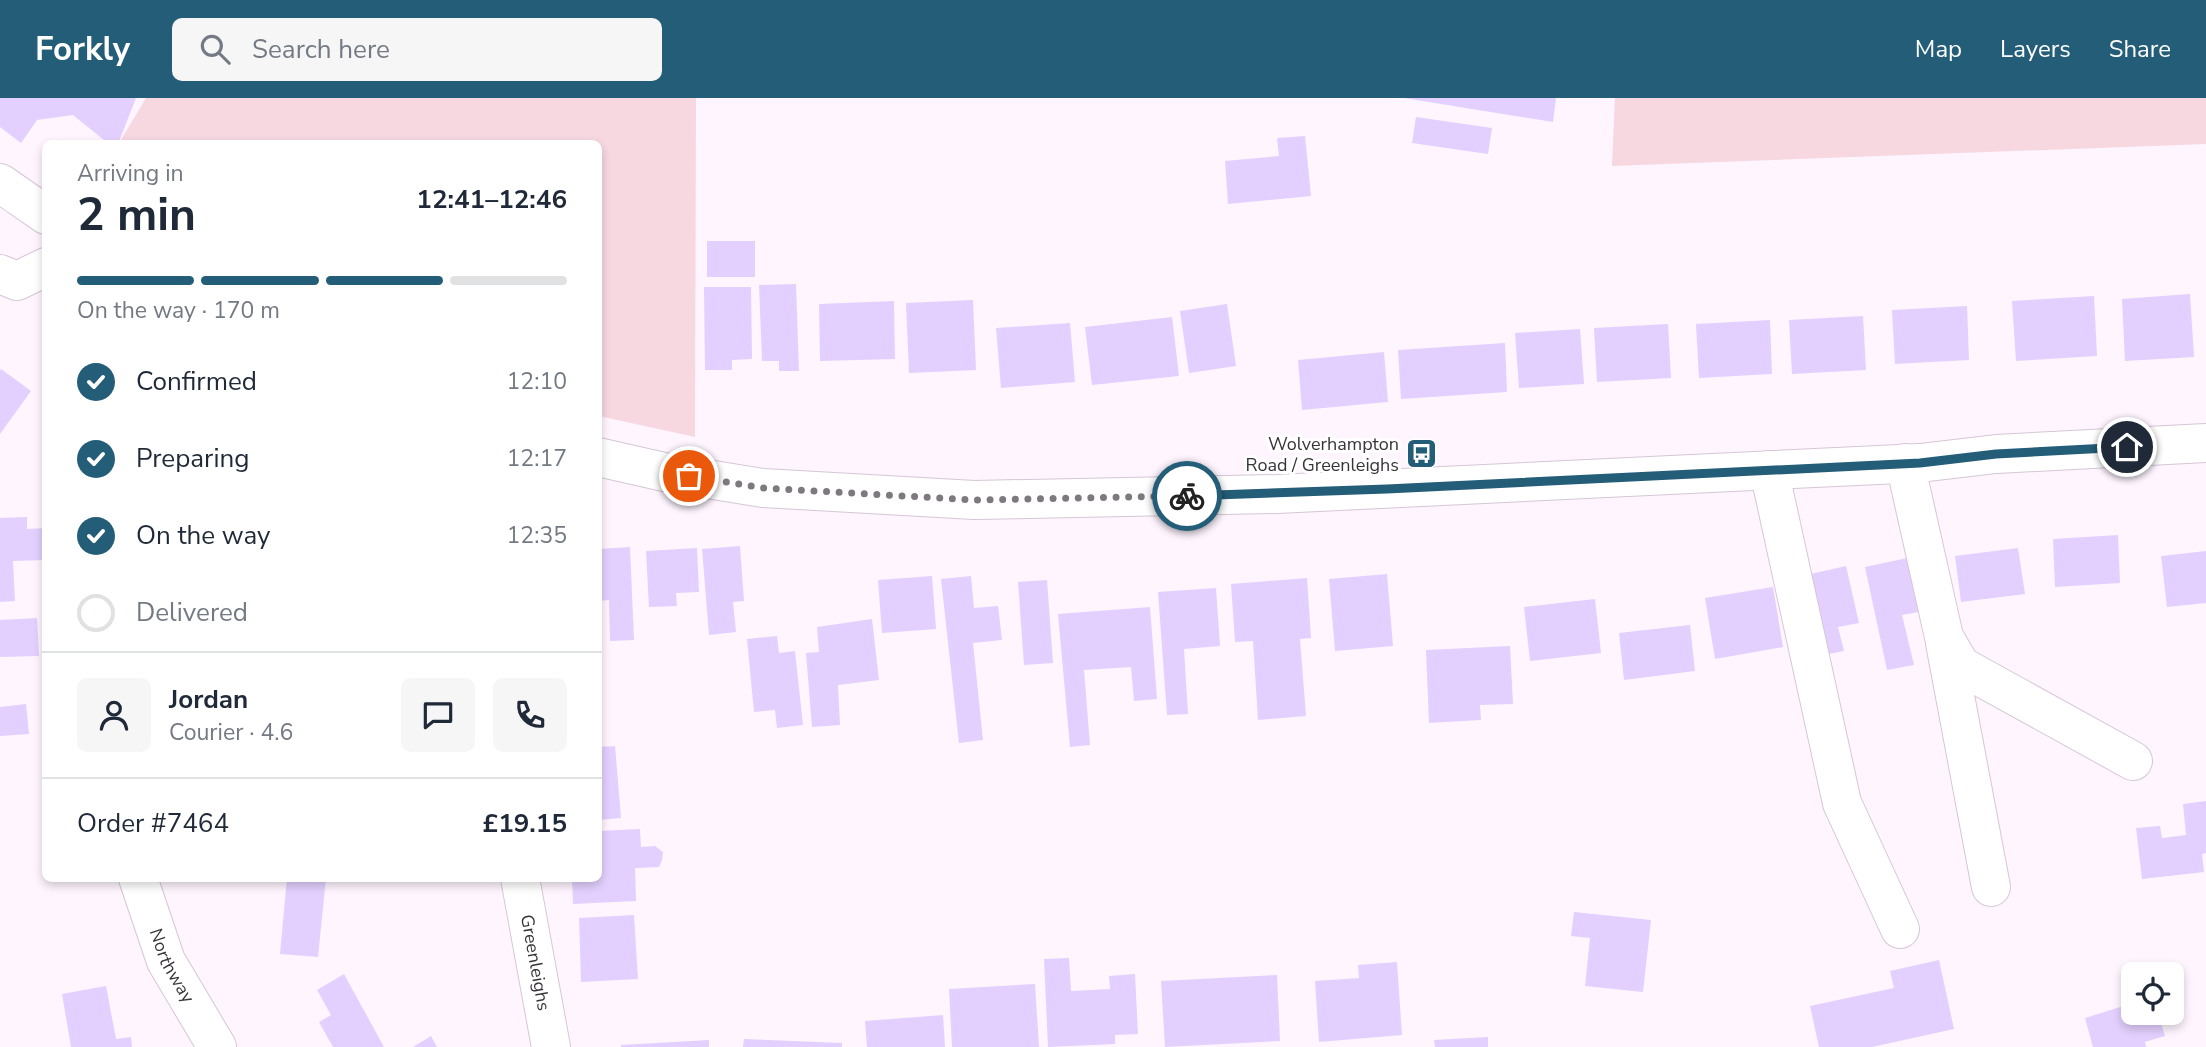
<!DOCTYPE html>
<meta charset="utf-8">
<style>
:root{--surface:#fff;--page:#f6f6f7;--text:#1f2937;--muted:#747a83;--line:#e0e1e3;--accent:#245d77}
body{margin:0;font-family:"Nunito Sans",sans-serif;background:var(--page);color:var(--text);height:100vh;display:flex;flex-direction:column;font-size:26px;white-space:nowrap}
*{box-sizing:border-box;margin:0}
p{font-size:23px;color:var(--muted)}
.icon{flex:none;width:38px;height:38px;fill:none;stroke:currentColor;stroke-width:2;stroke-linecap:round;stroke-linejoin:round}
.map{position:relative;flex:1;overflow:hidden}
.side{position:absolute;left:42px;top:42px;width:560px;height:742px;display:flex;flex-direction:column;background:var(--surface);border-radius:10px;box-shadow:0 4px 10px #0003}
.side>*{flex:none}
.buttons{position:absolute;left:2121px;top:864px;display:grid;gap:14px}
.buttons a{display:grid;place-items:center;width:63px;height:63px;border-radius:10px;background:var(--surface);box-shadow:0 4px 10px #0003;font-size:35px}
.pin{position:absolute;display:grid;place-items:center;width:60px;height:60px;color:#fff;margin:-30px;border:4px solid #fff;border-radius:50%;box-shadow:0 2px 7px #0007}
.courier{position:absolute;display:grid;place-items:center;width:70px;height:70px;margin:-35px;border:5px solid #245d77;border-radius:50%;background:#fff;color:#222;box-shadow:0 2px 9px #0007}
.headline em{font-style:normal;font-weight:700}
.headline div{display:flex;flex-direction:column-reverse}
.headline{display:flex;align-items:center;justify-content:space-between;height:119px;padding:0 35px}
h1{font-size:46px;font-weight:700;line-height:52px}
.bar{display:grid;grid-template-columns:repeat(4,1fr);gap:10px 7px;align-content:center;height:84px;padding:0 35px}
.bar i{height:9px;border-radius:5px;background:var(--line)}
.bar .current{background:var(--accent)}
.bar p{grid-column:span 4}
.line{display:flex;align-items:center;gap:18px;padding:0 35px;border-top:2px solid var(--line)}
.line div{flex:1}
.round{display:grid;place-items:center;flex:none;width:74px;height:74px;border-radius:10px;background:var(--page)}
ol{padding:0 35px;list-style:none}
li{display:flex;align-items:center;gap:21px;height:77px}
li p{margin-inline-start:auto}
li .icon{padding:7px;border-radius:50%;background:var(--accent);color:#fff;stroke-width:4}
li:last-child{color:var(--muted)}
li i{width:38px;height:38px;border:4px solid var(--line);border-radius:50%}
header{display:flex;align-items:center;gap:42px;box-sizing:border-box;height:98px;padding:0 35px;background:var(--accent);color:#fff}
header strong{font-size:33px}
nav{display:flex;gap:38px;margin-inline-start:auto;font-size:24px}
.search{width:490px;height:63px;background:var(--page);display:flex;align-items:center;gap:18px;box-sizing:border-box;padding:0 24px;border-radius:10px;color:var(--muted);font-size:26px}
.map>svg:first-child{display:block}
.green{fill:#f7d7e0}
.building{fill:#e3d0fe}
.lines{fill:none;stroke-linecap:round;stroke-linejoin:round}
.minor-casing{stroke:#d5c7d6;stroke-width:40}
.major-casing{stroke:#d5c7d6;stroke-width:40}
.minor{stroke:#fff;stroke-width:38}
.major{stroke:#fff;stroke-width:38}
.done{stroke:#7e787f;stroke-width:7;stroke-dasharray:0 12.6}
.route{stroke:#245d77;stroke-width:9}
.labels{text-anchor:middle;stroke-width:6;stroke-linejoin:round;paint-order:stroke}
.poi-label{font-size:18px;fill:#39343a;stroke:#fff;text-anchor:end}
.street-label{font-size:18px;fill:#39343a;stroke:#fff}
</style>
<header>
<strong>Forkly</strong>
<div class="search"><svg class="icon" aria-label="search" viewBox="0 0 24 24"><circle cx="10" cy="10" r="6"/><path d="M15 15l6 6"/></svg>Search here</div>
<nav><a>Map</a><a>Layers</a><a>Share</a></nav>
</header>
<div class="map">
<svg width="2206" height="949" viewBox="0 0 2206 949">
<rect width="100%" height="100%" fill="#fef5ff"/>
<g class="green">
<polygon points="146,0 696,0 695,339 599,318 598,46 119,45"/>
<polygon points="1615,0 2206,0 2206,46 1612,68"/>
</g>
<g class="building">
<polygon points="0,0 136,0 118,46 109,46 73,17 37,22 21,45 0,29"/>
<polygon points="1404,0 1556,0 1553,24"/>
<polygon points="1416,19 1492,30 1488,56 1412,45"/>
<polygon points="1305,38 1311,98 1228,106 1225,63 1279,58 1277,40"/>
<rect x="707" y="143" width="48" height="36"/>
<polygon points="796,186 799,273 779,273 779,263 762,263 759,187"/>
<polygon points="704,189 751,189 752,261 732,262 732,272 705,272"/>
<polygon points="2190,196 2194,259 2125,263 2122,201"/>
<polygon points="2094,198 2097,258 2016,263 2012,203"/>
<polygon points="973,202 976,272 909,275 906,205"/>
<polygon points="894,203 895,261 820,263 819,206"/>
<polygon points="1227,206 1236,268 1189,275 1180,213"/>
<polygon points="1967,208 1969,262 1895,266 1892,212"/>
<polygon points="1863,218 1866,272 1792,276 1789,222"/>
<polygon points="1172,219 1179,278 1092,287 1085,229"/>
<polygon points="1770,222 1772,276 1699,280 1696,226"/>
<polygon points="1070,225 1075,284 1001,290 996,230"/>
<polygon points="1668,226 1671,280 1597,284 1594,230"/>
<polygon points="1580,231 1584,286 1519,290 1515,235"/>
<polygon points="1505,245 1507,294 1401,301 1398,252"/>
<polygon points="1384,254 1388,304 1302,312 1298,262"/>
<polygon points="1,271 31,293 0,336 0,273"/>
<polygon points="27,419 27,431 46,430 46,462 13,463 15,503 0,504 0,420"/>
<polygon points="2118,437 2120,485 2055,489 2053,441"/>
<polygon points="740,448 744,503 733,504 736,534 709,537 702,451"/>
<polygon points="630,449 634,542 610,543 609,502 598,503 598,451"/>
<polygon points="697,450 699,494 676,495 677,508 649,509 646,453"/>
<polygon points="2018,450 2025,496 1961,504 1955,458"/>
<polygon points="2206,453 2206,505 2167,509 2161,458"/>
<polygon points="1912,459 1924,513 1902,517 1914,567 1887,572 1865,469"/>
<polygon points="1846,468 1859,525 1838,529 1844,553 1823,557 1806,477"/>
<polygon points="1387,476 1393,548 1335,553 1329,481"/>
<polygon points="932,478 936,531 882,535 878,482"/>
<polygon points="971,478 974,510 998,508 1002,542 973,545 983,642 959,645 941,481"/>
<polygon points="1307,480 1311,540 1300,541 1306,618 1258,622 1253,543 1235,544 1231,486"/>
<polygon points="1047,482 1053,565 1024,567 1018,484"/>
<polygon points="1773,489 1783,549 1715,561 1705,500"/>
<polygon points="1216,490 1220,548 1184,551 1188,616 1167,617 1158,494"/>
<polygon points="1595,501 1601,555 1530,563 1524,509"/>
<polygon points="1150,509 1157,601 1134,603 1131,569 1084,572 1090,647 1070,649 1058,516"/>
<polygon points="37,520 39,558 0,559 0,522"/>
<polygon points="872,521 879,582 838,587 840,627 812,629 806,555 819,554 817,529"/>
<polygon points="1690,527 1695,573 1624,582 1619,535"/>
<polygon points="777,538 779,555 795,553 803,627 777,630 775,612 754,614 747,541"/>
<polygon points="1510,548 1513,606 1480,607 1481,622 1429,625 1426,552"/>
<polygon points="26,606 29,636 0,638 0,609"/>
<polygon points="615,648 621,720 598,722 598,649"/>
<polygon points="2206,703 2206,755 2202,756 2204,774 2142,781 2136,730 2160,728 2162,740 2186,737 2183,706"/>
<polygon points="640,731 641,749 655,748 663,754 662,762 659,769 635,770 636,803 573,806 572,780 598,780 598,733"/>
<polygon points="287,780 326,780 318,859 280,856"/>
<polygon points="1574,814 1651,822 1643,894 1585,888 1590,840 1571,838"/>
<polygon points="634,817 638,881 581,884 579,820"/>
<polygon points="1069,860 1071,893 1110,891 1109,878 1135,876 1138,936 1115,937 1115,946 1048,949 1044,861"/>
<polygon points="1939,862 1954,931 1872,949 1819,949 1810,908 1894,890 1890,873"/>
<polygon points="1397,864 1402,937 1319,944 1315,883 1359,880 1358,867"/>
<polygon points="344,876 384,949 333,949 319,924 331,917 317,892"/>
<polygon points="1277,877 1280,943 1165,949 1161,883"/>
<polygon points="1035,886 1039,949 952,949 949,891"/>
<polygon points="106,888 116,941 131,939 132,949 71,949 62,896"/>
<polygon points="2133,905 2133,915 2158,915 2165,938 2145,944 2146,949 2093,949 2085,920"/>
<polygon points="943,917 945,949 867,949 865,923"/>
<polygon points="431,938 437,949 413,949"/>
<polygon points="1488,939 1488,949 1435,949 1434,942"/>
<polygon points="744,941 842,945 842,949 743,949"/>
<polygon points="709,942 709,949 621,949 621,947"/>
</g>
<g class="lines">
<defs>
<g id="minor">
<polyline points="0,176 17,183 46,169"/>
<polyline points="1905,365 1944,539 1961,568 2133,663"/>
<polyline points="1769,372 1842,705 1900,831"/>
<polyline points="1945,545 1991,789"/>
<path id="s1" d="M138,780L166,863L217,949"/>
<path id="s2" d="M520,780L551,949"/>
</g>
<g id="major">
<polyline points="0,85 46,117"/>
<polyline points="598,359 664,374 763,390 974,402 1277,396 1920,365 1996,356 2206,345"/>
</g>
</defs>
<use href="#minor" class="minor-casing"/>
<use href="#major" class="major-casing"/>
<use href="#minor" class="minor"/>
<use href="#major" class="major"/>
</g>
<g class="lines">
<polyline class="done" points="689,378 763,390 974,402 1187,398"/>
<polyline class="route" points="1187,398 1387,391 1920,365 1996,356 2127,349"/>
</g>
<defs>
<symbol id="bus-square" viewBox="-11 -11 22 22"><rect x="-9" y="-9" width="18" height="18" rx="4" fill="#245d77" stroke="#fff"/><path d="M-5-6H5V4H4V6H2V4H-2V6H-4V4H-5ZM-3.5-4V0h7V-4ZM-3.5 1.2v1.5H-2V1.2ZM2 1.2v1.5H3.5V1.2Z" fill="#fff"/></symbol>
</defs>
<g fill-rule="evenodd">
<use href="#bus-square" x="1404" y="338" width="35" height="35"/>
</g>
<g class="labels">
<g class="poi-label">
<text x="1399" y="352">Wolverhampton<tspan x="1399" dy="21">Road / Greenleighs</tspan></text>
</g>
<g class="street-label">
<text dy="6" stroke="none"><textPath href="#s2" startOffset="86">Greenleighs</textPath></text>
<text dy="6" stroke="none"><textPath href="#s1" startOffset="94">Northway</textPath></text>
</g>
</g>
</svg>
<div class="buttons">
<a><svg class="icon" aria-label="locate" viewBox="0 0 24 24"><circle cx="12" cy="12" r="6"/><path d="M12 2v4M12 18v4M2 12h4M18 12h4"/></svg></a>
</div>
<div class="pin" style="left:689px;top:378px;background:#ea580c"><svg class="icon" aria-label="bag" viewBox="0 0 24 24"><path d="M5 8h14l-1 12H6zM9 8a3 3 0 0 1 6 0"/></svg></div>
<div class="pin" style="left:2127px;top:349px;background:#1f2937"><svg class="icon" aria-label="home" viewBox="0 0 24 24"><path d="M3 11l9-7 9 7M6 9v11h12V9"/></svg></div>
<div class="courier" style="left:1187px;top:398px"><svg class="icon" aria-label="bike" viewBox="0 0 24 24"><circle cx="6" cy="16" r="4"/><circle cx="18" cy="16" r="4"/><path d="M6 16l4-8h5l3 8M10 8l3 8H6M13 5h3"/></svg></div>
<section class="side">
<div class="headline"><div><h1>2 min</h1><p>Arriving in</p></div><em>12:41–12:46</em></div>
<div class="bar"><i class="current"></i><i class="current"></i><i class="current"></i><i></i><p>On the way · 170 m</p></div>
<ol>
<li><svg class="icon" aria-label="check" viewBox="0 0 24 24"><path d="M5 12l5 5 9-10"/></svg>Confirmed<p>12:10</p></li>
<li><svg class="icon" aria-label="check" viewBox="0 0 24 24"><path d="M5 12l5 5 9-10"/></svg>Preparing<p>12:17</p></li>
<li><svg class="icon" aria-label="check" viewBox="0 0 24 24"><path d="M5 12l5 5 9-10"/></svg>On the way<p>12:35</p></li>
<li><i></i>Delivered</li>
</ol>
<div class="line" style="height:126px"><a class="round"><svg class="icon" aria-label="person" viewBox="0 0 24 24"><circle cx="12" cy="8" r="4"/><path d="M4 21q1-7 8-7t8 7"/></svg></a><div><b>Jordan</b><p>Courier · 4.6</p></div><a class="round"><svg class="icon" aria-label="chat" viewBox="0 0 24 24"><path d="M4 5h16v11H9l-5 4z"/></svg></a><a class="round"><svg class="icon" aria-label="phone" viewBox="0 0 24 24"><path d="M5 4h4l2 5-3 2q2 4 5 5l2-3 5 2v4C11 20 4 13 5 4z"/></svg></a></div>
<div class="line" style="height:91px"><div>Order #7464</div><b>£19.15</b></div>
</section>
</div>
